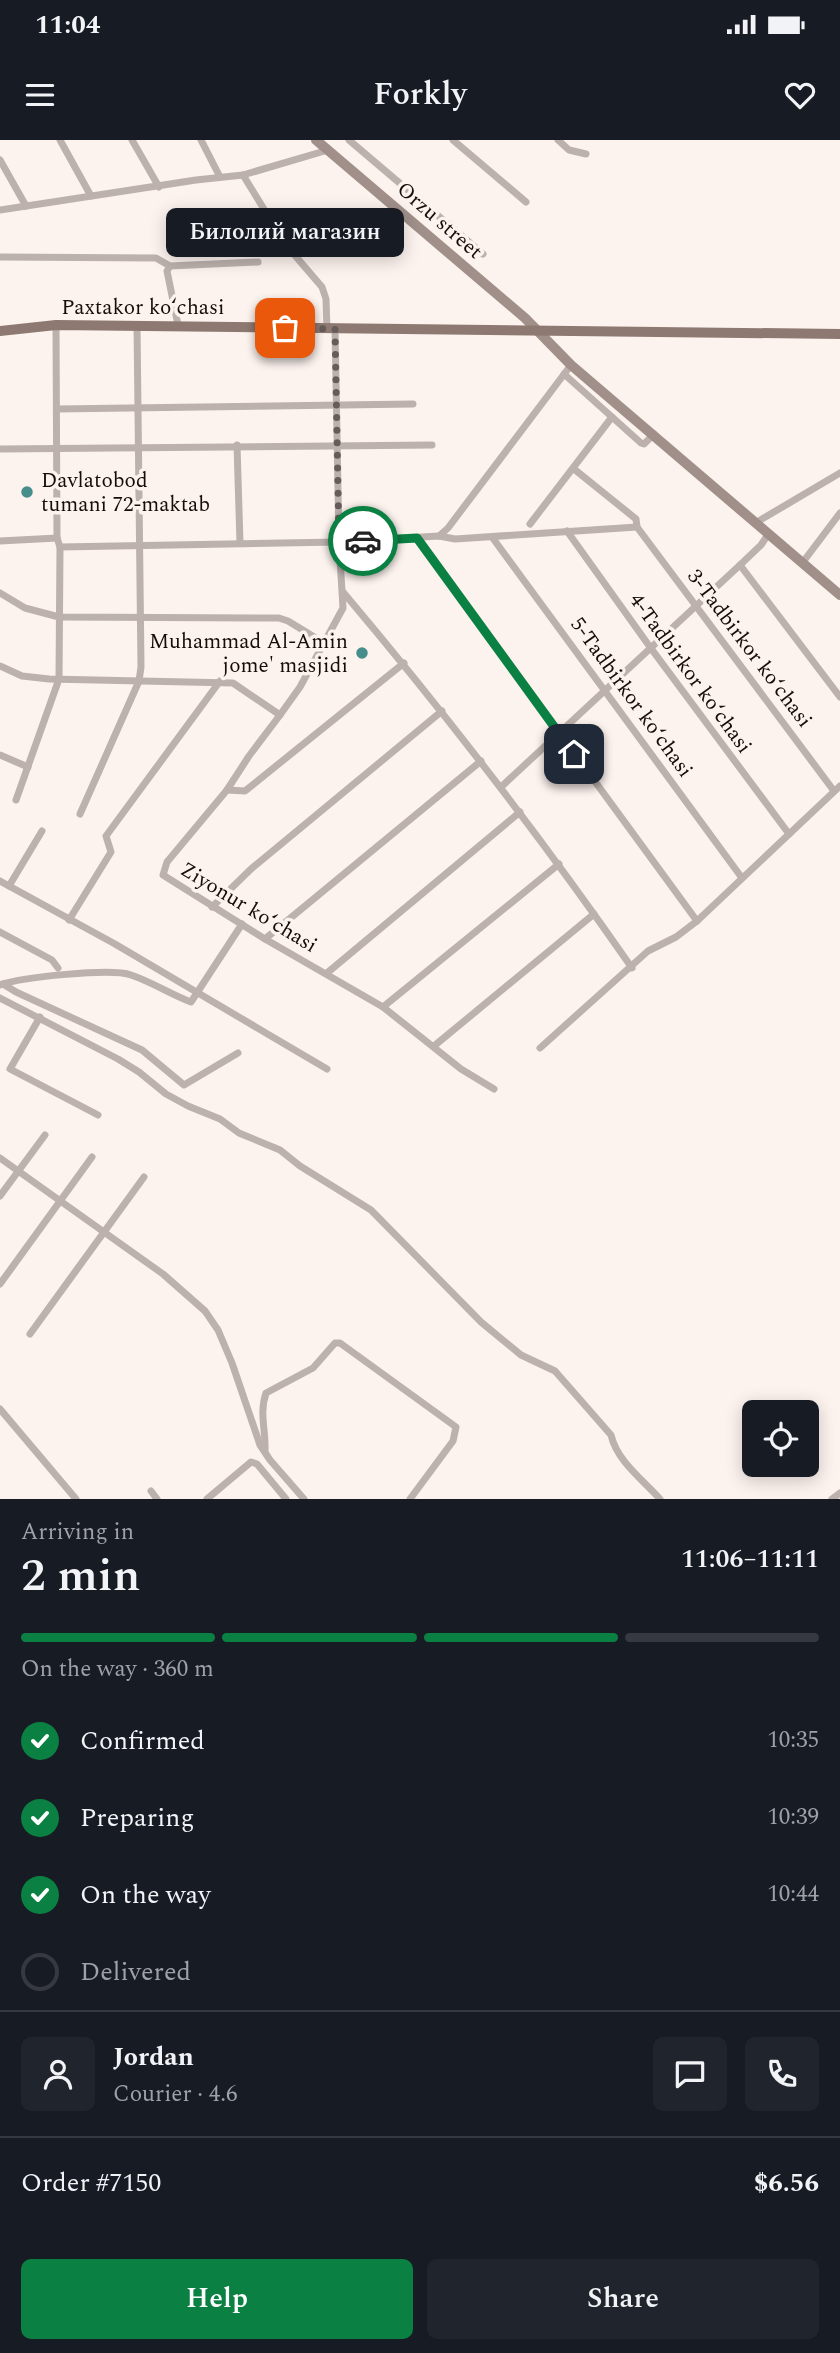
<!DOCTYPE html>
<meta charset="utf-8">
<style>
:root{--surface:#171b24;--page:#20242c;--text:#f1f3f6;--muted:#9ea1a6;--line:#363941;--accent:#0b8043}
body{margin:0;font-family:Spectral,serif;background:var(--page);color:var(--text);height:100vh;display:flex;flex-direction:column;font-size:26px;white-space:nowrap}
*{box-sizing:border-box;margin:0}
p{font-size:23px;color:var(--muted)}
.icon{flex:none;width:38px;height:38px;fill:none;stroke:currentColor;stroke-width:2;stroke-linecap:round;stroke-linejoin:round}
.map{position:relative;height:1359px;overflow:hidden}
.panel{display:flex;flex-direction:column;background:var(--surface);flex:1}
.panel>*{flex:none}
.fabs{position:absolute;left:742px;top:1260px;display:grid;gap:14px}
.fabs a{display:grid;place-items:center;width:77px;height:77px;border-radius:10px;background:var(--surface);box-shadow:0 4px 18px #0003;font-size:35px}
.pin{position:absolute;display:grid;place-items:center;width:60px;height:60px;color:#fff;margin:-30px;border-radius:14px;box-shadow:0 4px 10px #0006}
.courier{position:absolute;display:grid;place-items:center;width:70px;height:70px;margin:-35px;border:5px solid #0b8043;border-radius:50%;background:#fff;color:#222;box-shadow:0 2px 9px #0007}
.bubble{position:absolute;height:49px;border-radius:10px;background:var(--surface);box-shadow:0 4px 18px #0003;font-size:23px;font-weight:600;line-height:49px;text-align:center}
.headline em{font-style:normal;font-weight:600}
.headline div{display:flex;flex-direction:column-reverse}
.headline{display:flex;align-items:center;justify-content:space-between;height:119px;padding:0 21px}
h1{font-size:46px;font-weight:600;line-height:52px}
.bar{display:grid;grid-template-columns:repeat(4,1fr);gap:10px 7px;align-content:center;height:84px;padding:0 21px}
.bar i{height:9px;border-radius:5px;background:var(--line)}
.bar .active{background:var(--accent)}
.bar p{grid-column:span 4}
.line{display:flex;align-items:center;gap:18px;padding:0 21px;border-top:2px solid var(--line)}
.line div{flex:1}
.round{display:grid;place-items:center;flex:none;width:74px;height:74px;border-radius:10px;background:var(--page)}
ol{padding:0 21px;list-style:none}
li{display:flex;align-items:center;gap:21px;height:77px}
li p{margin-inline-start:auto}
li .icon{padding:7px;border-radius:50%;background:var(--accent);color:#fff;stroke-width:4}
li:last-child{color:var(--muted)}
li i{width:38px;height:38px;border:4px solid var(--line);border-radius:50%}
.button{display:flex;gap:14px;margin-top:auto;padding:14px 21px}
.button a{flex:1;height:80px;border-radius:10px;background:var(--accent);color:#fff;font-size:28px;font-weight:600;line-height:80px;text-align:center}
.button a+a{background:var(--page);color:var(--text)}
.status{display:flex;justify-content:space-between;align-items:center;height:49px;padding:0 35px;background:var(--surface);direction:ltr}
.status svg{height:19px;fill:currentColor}
header{display:flex;justify-content:space-between;align-items:center;height:91px;padding:0 21px;background:var(--surface);font-size:32px;font-weight:600}
.map>svg:first-child{display:block}
.lines{fill:none;stroke-linecap:round;stroke-linejoin:round}
.street{stroke:#bcb1ad;stroke-width:7}
.secondary{stroke:#a1908a;stroke-width:10}
.primary{stroke:#8d7971;stroke-width:10}
.done{stroke:#665d5a;stroke-width:7;stroke-dasharray:0 12.6}
.route{stroke:#0b8043;stroke-width:9}
.poi-dot{fill:#468d8b;stroke:#fcf2ee;stroke-width:2.5}
.labels{text-anchor:middle;stroke-width:7;stroke-linejoin:round;paint-order:stroke}
.street-label{font-size:21px;fill:#160d0a;stroke:#fcf2ee}
.poi-label{font-size:21px;fill:#160d0a;stroke:#fcf2ee;text-anchor:start}
</style>
<div class="status"><b>11:04</b><svg viewBox="0 0 49 12"><path d="M0 12V9h3v3zM5 12V6h3v6zM10 12V3h3v9zM15 12V0h3v12zM26 1h20v11H26zM47 4h2v5h-2z"/></svg></div>
<header><svg class="icon" aria-label="menu" viewBox="0 0 24 24"><path d="M4 6h16M4 12h16M4 18h16"/></svg>Forkly<svg class="icon" aria-label="heart" viewBox="0 0 24 24"><path d="M12 20l-8-8c-3-5 5-10 8-4 3-6 11-1 8 4z"/></svg></header>
<div class="map">
<svg width="840" height="1359" viewBox="0 0 840 1359">
<rect width="100%" height="100%" fill="#fcf2ee"/>
<g class="lines">
<g class="street">
<polyline points="60,0 91,56"/>
<polyline points="132,0 159,47"/>
<polyline points="201,0 220,37"/>
<polyline points="349,0 483,114"/>
<polyline points="453,0 526,62"/>
<polyline points="558,0 569,10 586,14"/>
<polyline points="0,20 26,66"/>
<polyline points="243,35 286,105 322,147 326,159 327,189"/>
<polyline points="0,70 196,40 243,35 328,10"/>
<polyline points="0,117 156,118 170,126"/>
<polyline points="178,185 167,131 170,126 258,122"/>
<polyline points="335,189 339,402 343,468 300,547 280,575 249,616 227,650 167,722 163,735 265,799 383,867 461,929 494,949"/>
<polyline points="564,234 641,303 644,304 654,294"/>
<polyline points="57,269 413,264"/>
<polyline points="237,305 240,403"/>
<polyline points="0,309 432,305"/>
<polyline points="574,329 636,379 637,387 834,651"/>
<polyline points="757,382 840,333"/>
<polyline points="530,384 612,277"/>
<polyline points="567,391 650,507 789,694"/>
<polyline points="439,396 448,388 571,225"/>
<polyline points="492,397 742,738"/>
<polyline points="417,398 697,781"/>
<polyline points="0,401 57,398"/>
<polyline points="60,407 339,402 439,396 455,399 637,387"/>
<polyline points="803,422 840,373"/>
<polyline points="740,425 840,557"/>
<path d="M343,452C445,573 541,697 632,828"/>
<polyline points="0,453 25,468 59,477 279,478 288,481 324,503"/>
<polyline points="0,526 22,536 49,539 233,543 280,575"/>
<polyline points="0,615 28,627"/>
<polyline points="501,647 740,425 761,405 769,393"/>
<polyline points="227,650 245,651 404,523"/>
<polyline points="16,660 59,539 60,407 57,398 56,185"/>
<polyline points="80,674 139,541 141,527 137,185"/>
<polyline points="0,741 115,804 327,929"/>
<polyline points="9,746 42,691"/>
<polyline points="212,767 251,729 442,571"/>
<polyline points="69,780 111,712 106,696 220,541"/>
<polyline points="0,792 52,820 58,828"/>
<polyline points="265,799 481,621"/>
<polyline points="327,833 520,672"/>
<polyline points="3,844 16,852 142,910 184,945 238,913"/>
<path d="M0,845C21,837 111,828 131,835C152,842 170,854 191,862L242,784"/>
<path d="M0,858L118,919L139,932L166,954L188,966L220,979L239,993L280,1010L300,1026L371,1070L481,1182L521,1215L555,1231L611,1295C617,1321 642,1339 660,1359"/>
<polyline points="383,867 559,724"/>
<polyline points="40,877 10,929 98,975"/>
<polyline points="434,906 594,774"/>
<polyline points="540,908 648,811 676,797 697,781 840,646"/>
<polyline points="0,1018 163,1134 205,1171 218,1190 232,1223 260,1305 270,1320 304,1359"/>
<polyline points="0,1056 45,995"/>
<polyline points="0,1144 92,1017"/>
<polyline points="30,1194 144,1037"/>
<polyline points="0,1269 76,1359"/>
<path d="M265,1311C266,1291 259,1273 266,1253L313,1228L335,1203H340L456,1287L453,1301L410,1359"/>
<polyline points="151,1351 157,1359"/>
<polyline points="207,1359 251,1322 257,1324 286,1359"/>
<polyline points="832,1359 840,1353"/>
</g>
<polyline class="secondary" points="316,0 525,178 571,225 840,455"/>
<polyline class="primary" points="0,191 56,185 840,194"/>
</g>
<g class="lines">
<polyline class="done" points="285,188 335,189 339,402 363,401"/>
<polyline class="route" points="363,401 417,398 574,614"/>
</g>
<g class="poi-dot">
<circle cx="27" cy="352" r="7"/>
<circle cx="362" cy="513" r="7"/>
</g>
<g class="labels">
<g class="street-label">
<text transform="translate(440 80) rotate(41)" y="7">Orzu street</text>
<text x="143" y="174">Paxtakor koʻchasi</text>
<text transform="translate(750 508) rotate(53)" y="7">3-Tadbirkor koʻchasi</text>
<text transform="translate(691 533) rotate(54)" y="7">4-Tadbirkor koʻchasi</text>
<text transform="translate(632 557) rotate(54)" y="7">5-Tadbirkor koʻchasi</text>
<text transform="translate(249 767) rotate(31)" y="7">Ziyonur koʻchasi</text>
</g>
<g class="poi-label">
<text x="41" y="347">Davlatobod<tspan x="41" dy="24">tumani 72-maktab</tspan></text>
<text x="348" y="508" text-anchor="end">Muhammad Al-Amin<tspan x="348" dy="24">jome' masjidi</tspan></text>
</g>
</g>
</svg>
<div class="fabs">
<a><svg class="icon" aria-label="locate" viewBox="0 0 24 24"><circle cx="12" cy="12" r="6"/><path d="M12 2v4M12 18v4M2 12h4M18 12h4"/></svg></a>
</div>
<div class="pin" style="left:285px;top:188px;background:#ea580c"><svg class="icon" aria-label="bag" viewBox="0 0 24 24"><path d="M5 8h14l-1 12H6zM9 8a3 3 0 0 1 6 0"/></svg></div>
<div class="pin" style="left:574px;top:614px;background:#1f2937"><svg class="icon" aria-label="home" viewBox="0 0 24 24"><path d="M3 11l9-7 9 7M6 9v11h12V9"/></svg></div>
<div class="courier" style="left:363px;top:401px"><svg class="icon" aria-label="car" viewBox="0 0 24 24"><path d="M5 17H2v-5l4-1 3-4h7l3 4 3 1v5h-3M9 17h6M6 11h13"/><circle cx="7" cy="17" r="2"/><circle cx="17" cy="17" r="2"/></svg></div>
<div class="bubble" style="left:166px;top:68px;width:238px">Билолий магазин</div>
</div>
<section class="panel">
<div class="headline"><div><h1>2 min</h1><p>Arriving in</p></div><em>11:06–11:11</em></div>
<div class="bar"><i class="active"></i><i class="active"></i><i class="active"></i><i></i><p>On the way · 360 m</p></div>
<ol>
<li><svg class="icon" aria-label="check" viewBox="0 0 24 24"><path d="M5 12l5 5 9-10"/></svg>Confirmed<p>10:35</p></li>
<li><svg class="icon" aria-label="check" viewBox="0 0 24 24"><path d="M5 12l5 5 9-10"/></svg>Preparing<p>10:39</p></li>
<li><svg class="icon" aria-label="check" viewBox="0 0 24 24"><path d="M5 12l5 5 9-10"/></svg>On the way<p>10:44</p></li>
<li><i></i>Delivered</li>
</ol>
<div class="line" style="height:126px"><a class="round"><svg class="icon" aria-label="person" viewBox="0 0 24 24"><circle cx="12" cy="8" r="4"/><path d="M4 21q1-7 8-7t8 7"/></svg></a><div><b>Jordan</b><p>Courier · 4.6</p></div><a class="round"><svg class="icon" aria-label="chat" viewBox="0 0 24 24"><path d="M4 5h16v11H9l-5 4z"/></svg></a><a class="round"><svg class="icon" aria-label="phone" viewBox="0 0 24 24"><path d="M5 4h4l2 5-3 2q2 4 5 5l2-3 5 2v4C11 20 4 13 5 4z"/></svg></a></div>
<div class="line" style="height:91px"><div>Order #7150</div><b>$6.56</b></div>
<div class="button"><a>Help</a><a>Share</a></div>
</section>
